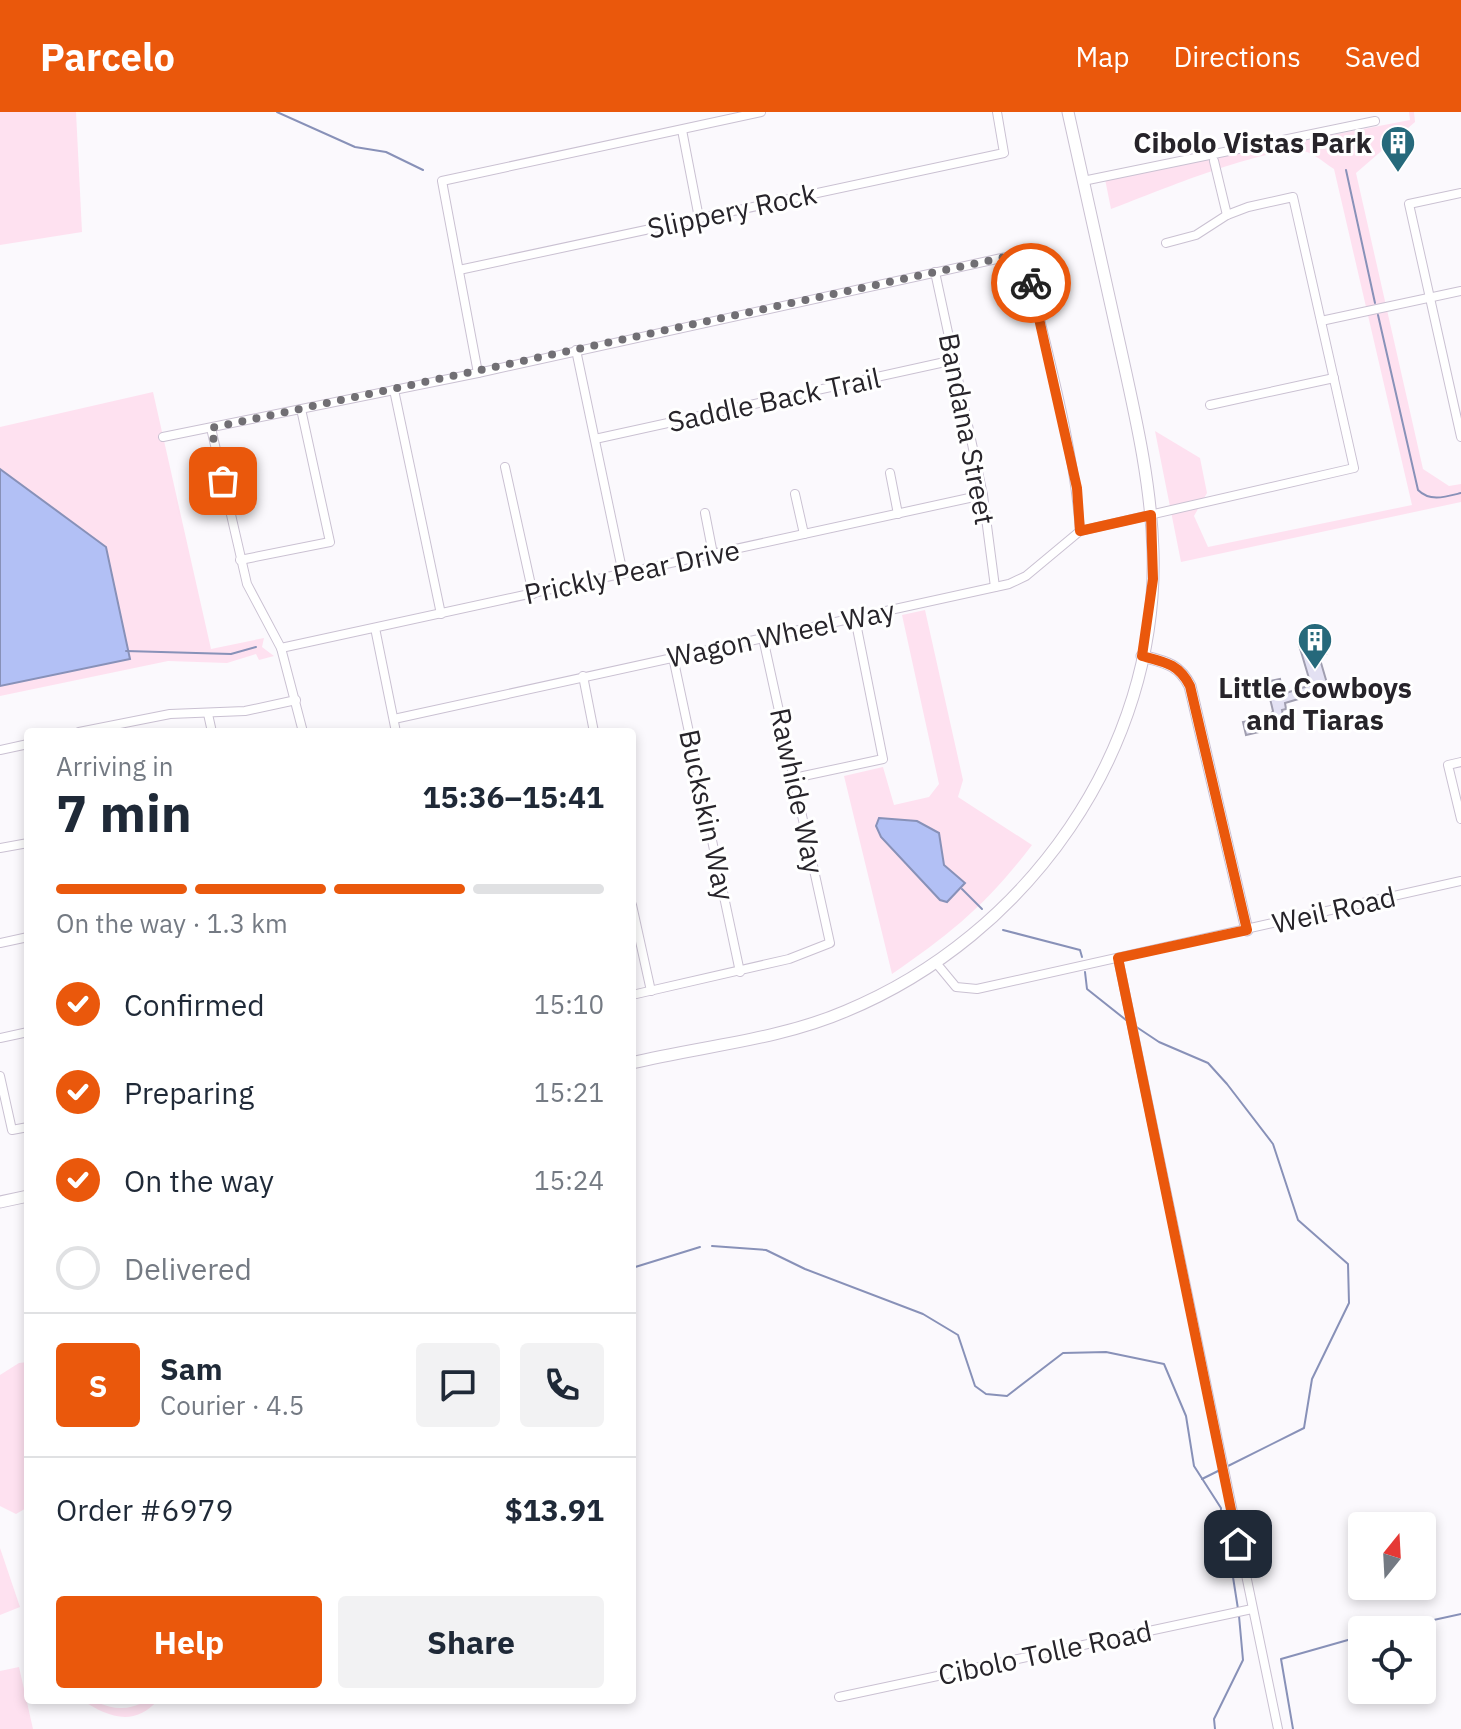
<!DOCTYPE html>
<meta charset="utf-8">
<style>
:root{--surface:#fff;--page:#f2f2f3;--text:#1f2937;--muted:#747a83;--line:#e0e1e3;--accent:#ea580c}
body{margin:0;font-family:"IBM Plex Sans",sans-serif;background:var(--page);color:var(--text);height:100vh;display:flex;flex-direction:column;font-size:30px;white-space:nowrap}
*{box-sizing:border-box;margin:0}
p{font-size:26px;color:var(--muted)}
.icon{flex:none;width:44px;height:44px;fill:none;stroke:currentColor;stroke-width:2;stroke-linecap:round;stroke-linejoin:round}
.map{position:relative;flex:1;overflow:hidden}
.sheet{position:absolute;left:24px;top:616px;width:612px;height:976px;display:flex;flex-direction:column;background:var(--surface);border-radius:8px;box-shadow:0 4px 12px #0003}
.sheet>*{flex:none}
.needle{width:52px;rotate:18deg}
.controls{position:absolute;left:1348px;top:1400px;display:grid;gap:16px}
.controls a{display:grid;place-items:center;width:88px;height:88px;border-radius:8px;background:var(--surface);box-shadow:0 4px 12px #0003;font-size:40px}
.pin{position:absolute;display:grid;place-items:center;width:68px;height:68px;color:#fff;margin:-34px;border-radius:16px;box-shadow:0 4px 12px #0006}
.courier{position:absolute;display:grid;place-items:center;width:80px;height:80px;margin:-40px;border:6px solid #ea580c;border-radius:50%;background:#fff;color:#222;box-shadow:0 2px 10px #0007}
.head em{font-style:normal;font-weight:700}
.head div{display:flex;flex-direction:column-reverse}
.head{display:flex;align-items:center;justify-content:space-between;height:136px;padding:0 32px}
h1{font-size:52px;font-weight:700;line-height:60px}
.bar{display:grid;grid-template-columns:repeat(4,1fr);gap:12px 8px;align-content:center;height:96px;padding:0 32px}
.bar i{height:10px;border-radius:6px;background:var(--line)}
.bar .current{background:var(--accent)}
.bar p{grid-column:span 4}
.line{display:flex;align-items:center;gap:20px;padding:0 32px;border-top:2px solid var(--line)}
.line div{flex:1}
.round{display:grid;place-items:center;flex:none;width:84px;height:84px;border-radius:8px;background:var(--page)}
ol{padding:0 32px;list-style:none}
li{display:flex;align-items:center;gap:24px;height:88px}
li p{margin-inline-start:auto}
li .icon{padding:8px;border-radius:50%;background:var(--accent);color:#fff;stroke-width:4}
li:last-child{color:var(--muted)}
li i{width:44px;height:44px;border:4px solid var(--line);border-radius:50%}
.action{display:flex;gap:16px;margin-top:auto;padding:16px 32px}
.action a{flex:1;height:92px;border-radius:8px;background:var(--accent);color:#fff;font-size:32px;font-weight:700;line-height:92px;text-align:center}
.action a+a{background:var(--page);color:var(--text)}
header{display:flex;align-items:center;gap:48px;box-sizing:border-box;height:112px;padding:0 40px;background:var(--accent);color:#fff}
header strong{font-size:38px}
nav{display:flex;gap:44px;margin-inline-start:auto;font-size:28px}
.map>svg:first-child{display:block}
.green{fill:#fee1f0}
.water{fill:#b2c0f5;stroke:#8891b8;stroke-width:2}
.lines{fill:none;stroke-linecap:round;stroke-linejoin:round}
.stream{stroke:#8891b8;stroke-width:2}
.building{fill:#e3e1f3;stroke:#a09eb0;stroke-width:2}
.street-casing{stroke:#cac1d2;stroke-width:10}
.secondary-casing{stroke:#cac1d2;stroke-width:13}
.street{stroke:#fff;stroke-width:8}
.secondary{stroke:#fff;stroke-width:11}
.done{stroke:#716f74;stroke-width:8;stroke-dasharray:0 14.4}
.route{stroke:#ea580c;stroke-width:10}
.labels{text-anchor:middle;stroke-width:6;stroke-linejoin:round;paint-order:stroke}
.poi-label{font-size:28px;font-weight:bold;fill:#27242a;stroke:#fff;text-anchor:end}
.street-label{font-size:28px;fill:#27242a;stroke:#fff}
</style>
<header>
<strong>Parcelo</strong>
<nav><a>Map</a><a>Directions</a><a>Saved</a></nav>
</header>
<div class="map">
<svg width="1461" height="1617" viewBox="0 0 1461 1617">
<rect width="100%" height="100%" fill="#fbf9fd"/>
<g class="green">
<polygon points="0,0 76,0 82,120 0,133"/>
<path d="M1409,0H1414L1415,10L1356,61L1423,357L1449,374L1461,372V390L1181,450L1155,319L1200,346L1207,381L1194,404L1208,435L1412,393L1334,57C1326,52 1316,43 1307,40C1273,30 1149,83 1111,97L1105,67L1410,8Z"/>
<polygon points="153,280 211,537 264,526 262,535 274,544 259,548 256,542 227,551 168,549 0,584 0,315"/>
<path d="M925,498L963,668L958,685L1032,733C988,791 952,821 892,862L844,664L883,655L894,693L929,685L939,672L902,503Z"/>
<polygon points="28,1250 28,1395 16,1402 0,1394 0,1263 19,1251"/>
<polygon points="0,1436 20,1495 0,1503"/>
<polygon points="19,1555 33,1617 0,1617 0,1559"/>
<path d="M82,1588C97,1588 106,1596 120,1596C134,1597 144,1588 158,1588C133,1617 105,1603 82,1588Z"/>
</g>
<g class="water">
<polygon points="0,357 106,435 130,547 0,574"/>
<polygon points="879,706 917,709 939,721 944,753 965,771 947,790 940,788 881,725 876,714"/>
</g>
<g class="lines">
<g class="stream">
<polyline points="277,0 355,35 386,40 423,58"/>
<polyline points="1346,58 1375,191"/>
<path d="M1378,203L1418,378C1430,390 1445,385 1461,381"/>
<polyline points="126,539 231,542 256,535"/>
<polyline points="962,777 982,797"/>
<polyline points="1003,818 1080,838 1082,845"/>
<polyline points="1085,860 1087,877 1126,908"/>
<polyline points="1135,914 1159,930 1208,951 1227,972 1273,1032 1298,1108 1348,1152 1349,1191 1312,1267 1304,1316 1226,1355"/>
<polyline points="712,1134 766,1138 805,1157 923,1202 958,1223 975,1274 986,1282 1007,1284 1063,1241 1106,1240 1164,1252 1186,1304 1194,1354 1221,1396 1220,1418 1230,1446 1238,1497"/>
<polyline points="632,1156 700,1135"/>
<polyline points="1202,1367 1220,1358"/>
<polyline points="1388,1518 1461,1502"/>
<polyline points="1215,1617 1214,1607 1243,1548 1239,1504"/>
<polyline points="1293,1617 1281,1547 1362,1524"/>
</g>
</g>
<polygon class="building" points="1321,526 1326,542 1319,544 1329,578 1285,591 1286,597 1282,598 1285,614 1246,623 1243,610 1269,605 1273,599 1266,570 1280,567 1283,582 1311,573 1299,533"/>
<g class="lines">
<defs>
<g id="street">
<polyline points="682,18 699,106"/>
<polyline points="1214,49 1227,103"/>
<polyline points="1083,69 1375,9"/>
<polyline points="459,158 1004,41 997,0"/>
<polyline points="935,160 983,383 995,475"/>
<polyline points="1321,209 1461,179"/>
<polyline points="576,238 623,462"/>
<polyline points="478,261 442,69 761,0"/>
<polyline points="394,278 441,502"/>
<polyline points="1210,293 1334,266"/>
<polyline points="211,316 247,472 281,536 303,620"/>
<path d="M163,325L478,261L1024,141C1045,232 1073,325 1080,419"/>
<polyline points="1461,325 1409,92 1461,81"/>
<polyline points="595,327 954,248"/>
<polyline points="505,355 533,482"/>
<polyline points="890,361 898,402"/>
<polyline points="795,382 804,422"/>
<polyline points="705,401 713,442"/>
<polyline points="240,448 330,430 301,297"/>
<polyline points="375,516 396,620"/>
<polyline points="281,536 983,383"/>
<polyline points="673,545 740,860"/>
<polyline points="583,564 594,620"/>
<polyline points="208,602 212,620"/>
<polyline points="394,607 1009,472 1026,464 1080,419 1354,356 1293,85 1248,95 1227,103 1196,123 1166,131"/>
<polyline points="79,620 170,602 245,599 296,588"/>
<polyline points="0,638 28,632"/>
<polyline points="1461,650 1448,653 1461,707"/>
<polyline points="794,666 883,647 855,506"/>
<polyline points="0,736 28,731"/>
<polyline points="632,793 651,879"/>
<polyline points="0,831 28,825"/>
<polyline points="1118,846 1278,1617"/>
<polyline points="937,852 956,875 977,877 1461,769"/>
<polyline points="632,883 789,847 830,831 763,526"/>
<polyline points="0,926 28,920"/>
<polyline points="0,964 12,1018 28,1015"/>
<polyline points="839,1585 1252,1497"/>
</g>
<g id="secondary">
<path d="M1142,544C1165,550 1179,552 1190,574L1247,818"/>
<path d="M632,951C702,934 779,928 846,899C1027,824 1159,639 1153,439C1151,370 1135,302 1120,234C1103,156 1085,78 1068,0"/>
<polyline points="0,1090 28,1084"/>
</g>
</defs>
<use href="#street" class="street-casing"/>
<use href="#secondary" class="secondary-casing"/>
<use href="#street" class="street"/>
<use href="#secondary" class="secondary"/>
</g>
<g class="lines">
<polyline class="done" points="223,369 211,316 1024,141 1031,171"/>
<path class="route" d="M1031,171L1077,376L1080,419L1151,403L1153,467L1142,544C1165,550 1179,552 1190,574L1247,818L1118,846L1238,1432"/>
</g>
<defs>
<symbol id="building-pin" viewBox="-11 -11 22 30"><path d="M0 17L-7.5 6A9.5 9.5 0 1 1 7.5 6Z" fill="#26697b" stroke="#fff"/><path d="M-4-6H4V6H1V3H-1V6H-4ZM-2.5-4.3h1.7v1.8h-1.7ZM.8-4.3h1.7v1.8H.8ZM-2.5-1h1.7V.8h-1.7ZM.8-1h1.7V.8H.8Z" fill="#fff"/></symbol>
</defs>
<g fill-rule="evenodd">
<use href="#building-pin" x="1378" y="11" width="40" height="54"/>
<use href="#building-pin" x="1295" y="508" width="40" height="54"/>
</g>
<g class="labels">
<g class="poi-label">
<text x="1372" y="41">Cibolo Vistas Park</text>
<text x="1315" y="586" text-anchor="middle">Little Cowboys<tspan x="1315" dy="32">and Tiaras</tspan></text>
</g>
<g class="street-label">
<text transform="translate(732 99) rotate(-12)" y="10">Slippery Rock</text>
<text transform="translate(774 288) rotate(-12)" y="10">Saddle Back Trail</text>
<text transform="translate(967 317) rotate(79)" y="10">Bandana Street</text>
<text transform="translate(632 460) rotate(-12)" y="10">Prickly Pear Drive</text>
<text transform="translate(781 522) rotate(-12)" y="10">Wagon Wheel Way</text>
<text transform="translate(797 679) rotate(78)" y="10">Rawhide Way</text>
<text transform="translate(707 703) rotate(78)" y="10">Buckskin Way</text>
<text transform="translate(1334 798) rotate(-13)" y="10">Weil Road</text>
<text transform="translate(1045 1541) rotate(-12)" y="10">Cibolo Tolle Road</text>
</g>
</g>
</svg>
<div class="controls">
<a><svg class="needle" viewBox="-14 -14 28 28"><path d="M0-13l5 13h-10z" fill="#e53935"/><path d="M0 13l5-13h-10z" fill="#747a83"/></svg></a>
<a><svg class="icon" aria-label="locate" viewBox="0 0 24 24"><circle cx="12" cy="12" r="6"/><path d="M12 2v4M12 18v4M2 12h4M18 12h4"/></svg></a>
</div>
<div class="pin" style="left:223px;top:369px;background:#ea580c"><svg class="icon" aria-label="bag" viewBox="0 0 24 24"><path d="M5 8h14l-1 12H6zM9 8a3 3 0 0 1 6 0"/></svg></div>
<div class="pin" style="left:1238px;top:1432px;background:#1f2937"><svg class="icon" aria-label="home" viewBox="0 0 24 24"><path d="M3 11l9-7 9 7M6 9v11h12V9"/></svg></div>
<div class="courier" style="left:1031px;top:171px"><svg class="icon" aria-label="bike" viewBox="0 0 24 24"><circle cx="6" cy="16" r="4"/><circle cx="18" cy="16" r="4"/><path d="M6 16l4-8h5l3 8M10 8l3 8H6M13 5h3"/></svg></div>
<section class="sheet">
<div class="head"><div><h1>7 min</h1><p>Arriving in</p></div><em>15:36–15:41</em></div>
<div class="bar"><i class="current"></i><i class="current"></i><i class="current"></i><i></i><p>On the way · 1.3 km</p></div>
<ol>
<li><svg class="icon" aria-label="check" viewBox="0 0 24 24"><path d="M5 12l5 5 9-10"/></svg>Confirmed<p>15:10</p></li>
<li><svg class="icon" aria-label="check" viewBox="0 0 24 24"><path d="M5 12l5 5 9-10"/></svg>Preparing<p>15:21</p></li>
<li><svg class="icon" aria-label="check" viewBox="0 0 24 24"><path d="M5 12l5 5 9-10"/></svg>On the way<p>15:24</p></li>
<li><i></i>Delivered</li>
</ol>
<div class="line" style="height:144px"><b class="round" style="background:var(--accent);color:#fff">S</b><div><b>Sam</b><p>Courier · 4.5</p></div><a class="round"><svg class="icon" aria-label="chat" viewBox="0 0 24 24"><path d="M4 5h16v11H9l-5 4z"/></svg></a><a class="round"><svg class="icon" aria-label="phone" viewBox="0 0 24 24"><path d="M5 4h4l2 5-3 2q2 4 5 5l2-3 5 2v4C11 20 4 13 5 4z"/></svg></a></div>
<div class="line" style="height:104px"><div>Order #6979</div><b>$13.91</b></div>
<div class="action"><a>Help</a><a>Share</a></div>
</section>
</div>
